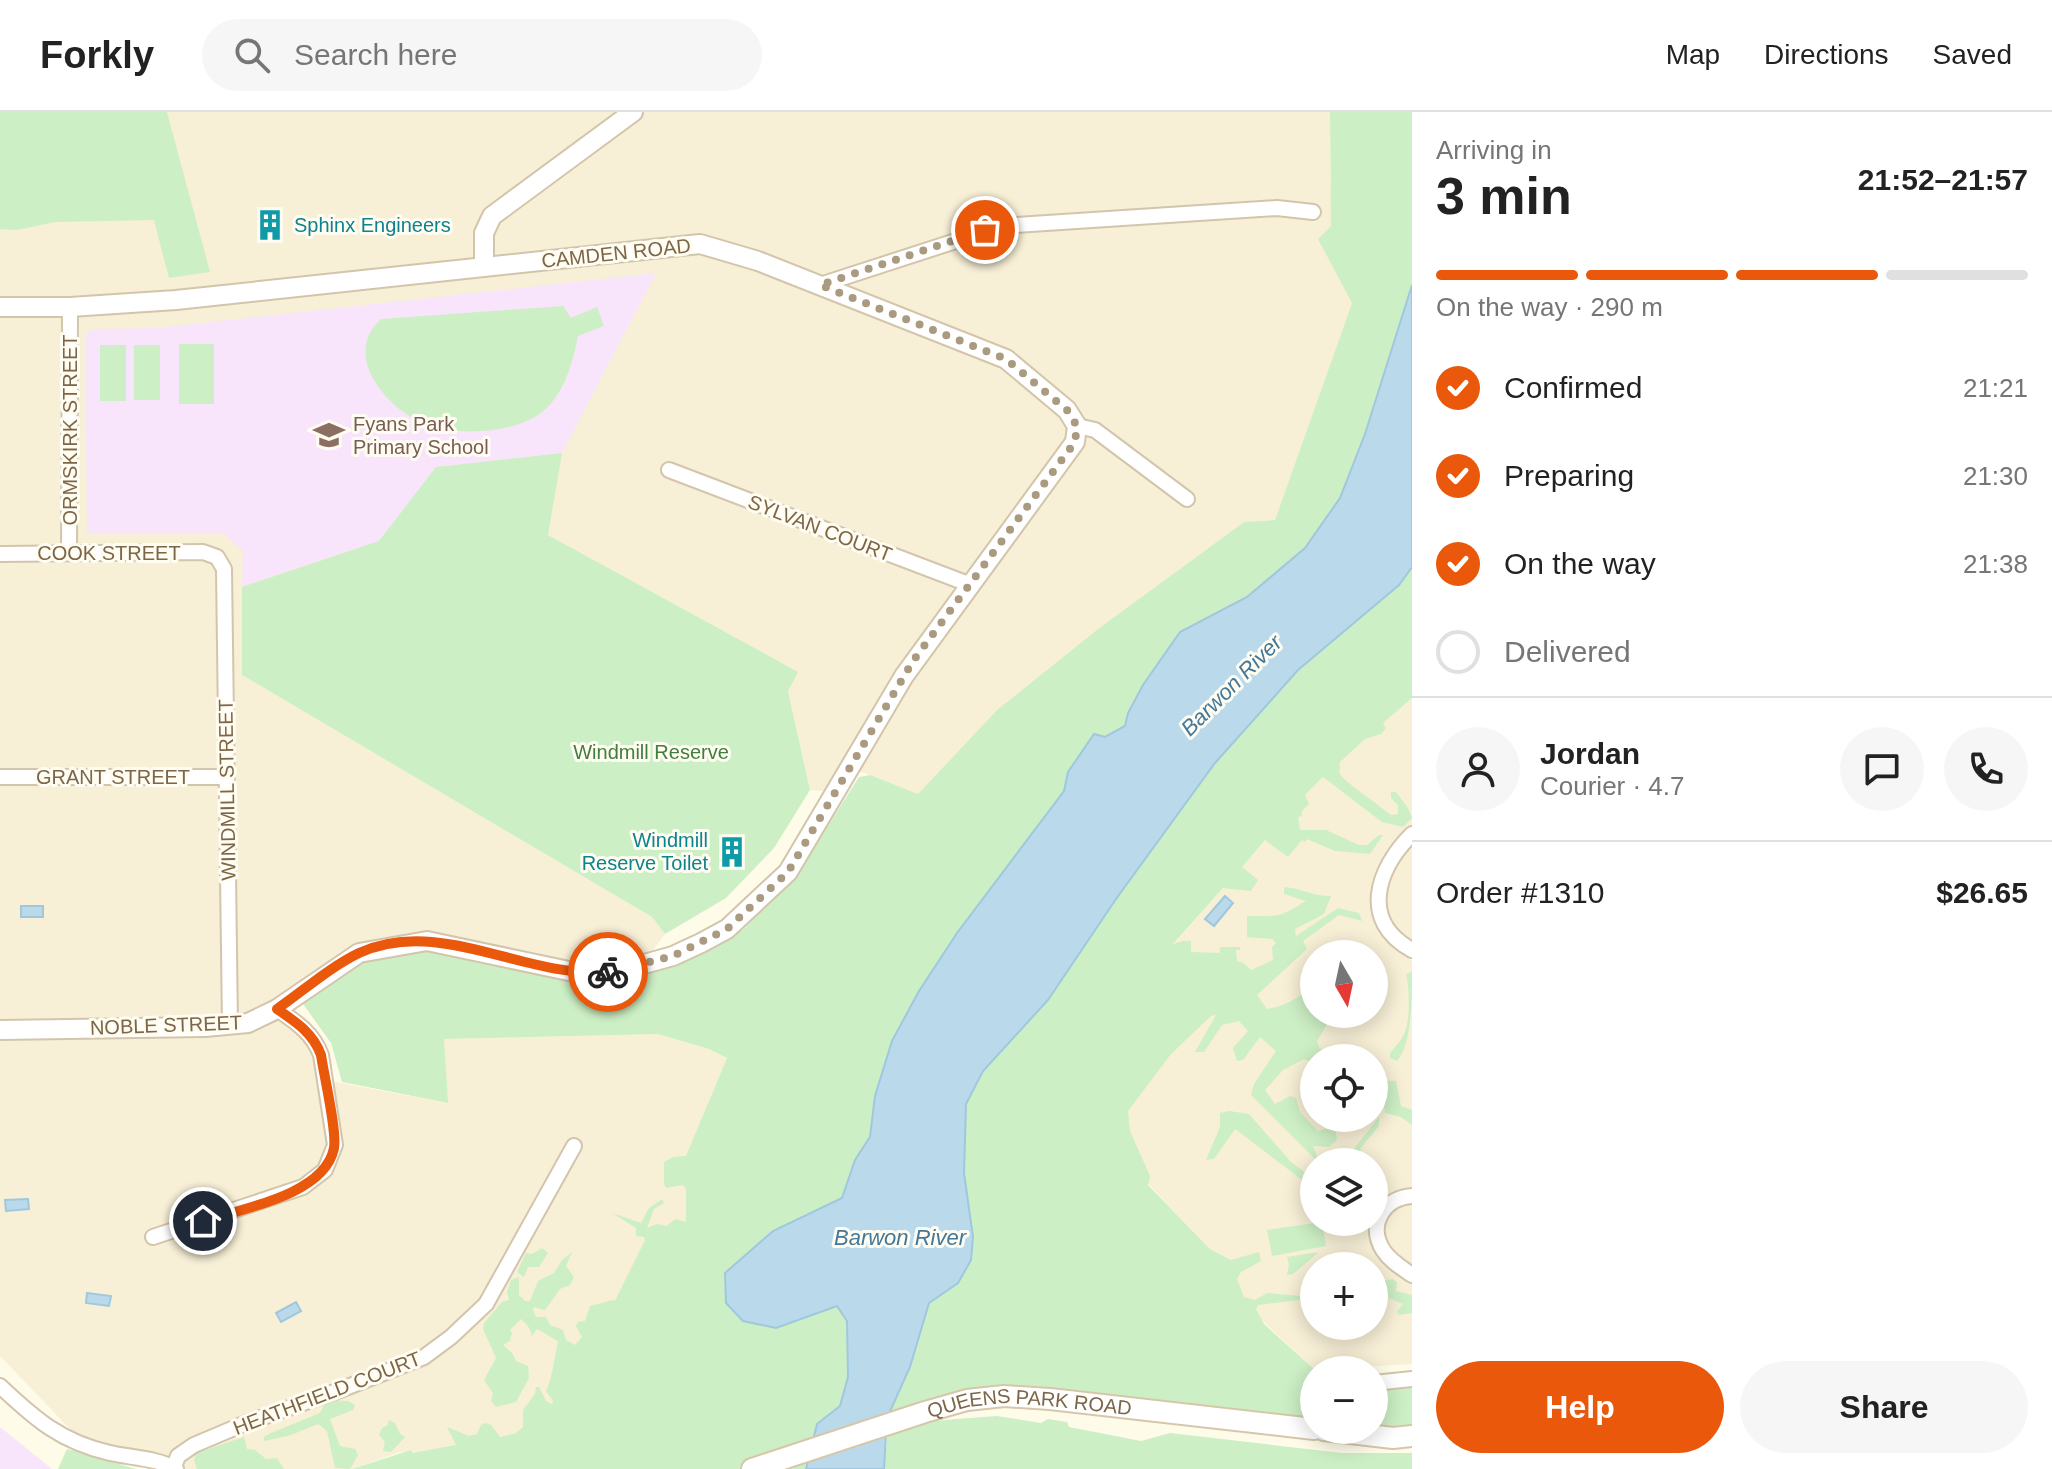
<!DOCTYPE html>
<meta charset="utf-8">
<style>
:root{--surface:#fff;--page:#f6f6f6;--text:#222;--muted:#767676;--line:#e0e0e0;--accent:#ea580c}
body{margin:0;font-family:Arial,sans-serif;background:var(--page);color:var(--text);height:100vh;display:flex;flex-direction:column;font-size:30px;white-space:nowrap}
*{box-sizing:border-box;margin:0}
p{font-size:26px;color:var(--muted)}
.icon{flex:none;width:44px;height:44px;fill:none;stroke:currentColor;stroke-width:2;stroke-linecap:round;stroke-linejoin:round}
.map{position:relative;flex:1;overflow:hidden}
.side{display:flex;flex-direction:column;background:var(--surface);width:640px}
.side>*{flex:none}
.needle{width:52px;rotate:171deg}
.buttons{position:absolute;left:1300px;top:828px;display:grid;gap:16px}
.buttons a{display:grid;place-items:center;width:88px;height:88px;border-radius:50%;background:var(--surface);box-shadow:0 4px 20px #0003;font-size:40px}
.pin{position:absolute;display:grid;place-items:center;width:68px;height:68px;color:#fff;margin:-34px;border:4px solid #fff;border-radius:50%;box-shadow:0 2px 8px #0007}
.courier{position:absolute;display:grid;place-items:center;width:80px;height:80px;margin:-40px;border:6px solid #ea580c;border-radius:50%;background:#fff;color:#222;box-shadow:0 2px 10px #0007}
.headline em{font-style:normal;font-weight:700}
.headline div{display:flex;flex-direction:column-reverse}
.headline{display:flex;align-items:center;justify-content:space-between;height:136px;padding:0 24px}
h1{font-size:52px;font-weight:700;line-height:60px}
.bar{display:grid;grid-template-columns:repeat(4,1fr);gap:12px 8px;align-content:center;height:96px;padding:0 24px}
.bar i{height:10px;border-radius:6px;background:var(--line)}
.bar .current{background:var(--accent)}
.bar p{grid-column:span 4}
.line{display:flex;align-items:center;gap:20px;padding:0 24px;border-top:2px solid var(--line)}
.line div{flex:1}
.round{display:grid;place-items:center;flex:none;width:84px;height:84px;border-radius:42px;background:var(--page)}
ol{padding:0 24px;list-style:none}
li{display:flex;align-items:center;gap:24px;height:88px}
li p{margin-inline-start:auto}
li .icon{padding:8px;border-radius:50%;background:var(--accent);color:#fff;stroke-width:4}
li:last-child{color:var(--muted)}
li i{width:44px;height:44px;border:4px solid var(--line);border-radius:50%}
.cta{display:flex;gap:16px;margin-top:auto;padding:16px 24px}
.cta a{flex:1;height:92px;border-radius:48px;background:var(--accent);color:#fff;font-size:32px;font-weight:700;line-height:92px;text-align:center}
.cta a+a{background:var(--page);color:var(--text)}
header{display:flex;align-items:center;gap:48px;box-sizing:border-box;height:112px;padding:0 40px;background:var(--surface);border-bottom:2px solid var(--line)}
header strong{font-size:38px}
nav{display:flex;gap:44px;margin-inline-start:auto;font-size:28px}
.search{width:560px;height:72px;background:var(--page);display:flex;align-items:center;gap:20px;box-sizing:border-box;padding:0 28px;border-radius:44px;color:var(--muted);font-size:30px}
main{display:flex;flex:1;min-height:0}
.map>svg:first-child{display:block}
.residential{fill:#f7efd6;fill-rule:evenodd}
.education{fill:#f8e5fb}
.green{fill:#cdefc5}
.water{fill:#badaeb;stroke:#9fc8de;stroke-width:2}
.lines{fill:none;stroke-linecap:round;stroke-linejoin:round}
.minor-casing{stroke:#d3c5ac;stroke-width:18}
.tertiary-casing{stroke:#d3c5ac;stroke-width:22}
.secondary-casing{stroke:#d7c7aa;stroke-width:24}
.minor{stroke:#fff;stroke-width:14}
.tertiary{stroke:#fff;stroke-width:18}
.secondary{stroke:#fff;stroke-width:20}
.done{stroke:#aa9a80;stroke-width:8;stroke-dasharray:0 14.4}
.route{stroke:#ea580c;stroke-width:10}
.labels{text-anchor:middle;stroke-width:6;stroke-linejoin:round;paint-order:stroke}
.culture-label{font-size:20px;fill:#0d838f;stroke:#fffcf2;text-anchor:start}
.street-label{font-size:20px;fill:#7d6648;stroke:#fffcf2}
.education-label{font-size:20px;fill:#785e54;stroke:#fffcf2;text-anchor:start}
.park-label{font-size:20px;fill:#427e3c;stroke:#fffcf2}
.water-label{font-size:22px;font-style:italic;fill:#42799b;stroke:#fffcf2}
</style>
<header>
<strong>Forkly</strong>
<div class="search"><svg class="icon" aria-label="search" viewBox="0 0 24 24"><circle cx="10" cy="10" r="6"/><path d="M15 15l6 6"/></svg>Search here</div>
<nav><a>Map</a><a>Directions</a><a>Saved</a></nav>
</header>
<main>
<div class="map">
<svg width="1412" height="1357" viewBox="0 0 1412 1357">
<rect width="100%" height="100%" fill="#fffbe9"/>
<g class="residential">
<polygon points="0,0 1330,0 1330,71 1352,191 1275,408 1244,410 1098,517 997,598 918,682 859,659 836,680 810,678 788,579 797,560 548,423 561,341 242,563 652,805 665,822 642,853 619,859 394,833 277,897 301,913 325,968 447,991 443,927 658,922 709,937 727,946 686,1045 686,1117 648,1122 618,1185 538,1315 482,1330 411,1341 400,1340 352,1357 254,1357 243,1326 197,1341 197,1357 176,1357 111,1342 71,1318 0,1244"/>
<path d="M1412,586V1252L1315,1258L1237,1185L1231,1148L1210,1137L1095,1016L1171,835L1300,688L1346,643ZM1314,842H1374V902H1314ZM1314,946H1374V1006H1314ZM1314,1050H1374V1110H1314ZM1314,1154H1374V1214H1314Z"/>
</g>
<g class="education">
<polygon points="656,161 562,341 436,355 379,429 242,475 243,439 224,422 87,422 85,224 91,217 156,216"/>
<polygon points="0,1315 52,1357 0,1357"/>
</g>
<g class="green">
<polygon points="0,0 167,0 210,160 169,166 154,108 55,110 17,118 0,117"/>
<path d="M1330,0H1412V173L1365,322L1341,386L1305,436L1247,485L1180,520L1143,573L1128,601L1125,614L1105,625L1068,660L1064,679L957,821L875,984L870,1025L855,1048L842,1086L773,1119L776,1216L837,1194L847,1209L848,1265L840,1294L817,1312L806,1357H352L411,1338L412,1341L456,1333L447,1315L469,1324L477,1322L481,1313L485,1311L491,1313L500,1325L516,1321L523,1315V1298L535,1282L536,1275H539L546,1289L552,1292L553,1289L546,1279C553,1264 554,1247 558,1229L537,1217L532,1224C530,1216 528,1213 521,1207L510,1218L512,1221L510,1229L503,1233L513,1242L516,1249L528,1254L529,1266L516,1290L496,1295L491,1289L493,1281L484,1268L496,1246L483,1217L484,1211L502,1190L509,1188L507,1180L511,1168L519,1165V1183L525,1189H530L538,1169L554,1161L562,1148L572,1140L566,1154L574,1165L570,1173L560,1177L545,1198L534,1195L533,1198L536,1205H546L550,1213L563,1218L566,1228L575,1233L582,1225L576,1214L578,1210L585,1209L590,1194L613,1188L615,1189L645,1128L644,1125L636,1124V1116L612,1101L641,1111L649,1096L662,1087L664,1091L654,1097L647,1116L657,1112L667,1114L675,1107L686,1110V1077L683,1073L666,1076L664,1072V1050L673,1045L686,1044L727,946L709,937L658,922L444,927L448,991L342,970L331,931L303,892L361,849L417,837L512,854L638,862L743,818L799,759L859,665L870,663L918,682L997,598L1098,517L1244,410L1275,408L1352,191L1318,127L1331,114Z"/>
<path d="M563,194L571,206L597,195L604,214L578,224C573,250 564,283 542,300C514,323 449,325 418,309C390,295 352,255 370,221C372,216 377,211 381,207Z"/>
<rect x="179" y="232" width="35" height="60"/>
<rect x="100" y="233" width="26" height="56"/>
<rect x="134" y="233" width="26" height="55"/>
<polygon points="562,341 548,423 798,560 788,579 810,678 774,736 726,786 665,822 652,805 242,563 242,475 379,429 436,355"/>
<path d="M1412,455V586L1383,611L1386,616L1381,622L1365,627L1340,650C1340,652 1339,660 1340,662C1342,668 1383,696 1391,703L1398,702V693L1391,686V680H1396L1408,696L1412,706L1403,715L1382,710L1323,665L1305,683L1309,692L1302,699V704L1298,705L1300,718H1326L1359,733H1367L1379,723H1383L1370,742L1335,739L1307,727L1305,730L1302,728L1288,745L1265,728L1242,755L1258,768L1251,779L1223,776L1173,832L1183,829H1191V840L1220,841V835H1240V838H1236L1237,849L1242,850L1251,858L1273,848L1272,835L1276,831L1272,827L1247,825V804C1278,804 1277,807 1306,789L1284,782V775C1301,776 1315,785 1331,784L1324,802L1295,817L1296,824L1338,796L1359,801L1362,809L1339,803L1303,829L1307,837L1257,883L1267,897C1286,894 1300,885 1314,872V902H1333L1317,929L1319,935L1331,946H1314V951L1304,947L1283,958L1265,978L1275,992L1290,984L1296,986L1300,1000L1318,1019L1335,1014L1337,1028L1329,1035L1313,1034L1318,1046L1324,1050H1318L1251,983L1254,972L1276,939L1260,925L1243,948L1237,949L1233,936L1248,919L1239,909L1222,913L1204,940H1195L1216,903L1211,904L1171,942L1128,999L1130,1019L1150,1064L1148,1073L1210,1137L1231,1148L1259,1140L1261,1149L1241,1160L1237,1167L1244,1185L1255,1188L1267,1181L1302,1184L1299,1188L1258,1193L1256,1197L1264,1212L1315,1258L1314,1311L1004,1274L939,1286L887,1306L910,1255L929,1191L958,1171L973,1125L964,1061L966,992L983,959L1048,888L1116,787L1215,651L1298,558L1399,473Z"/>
<path d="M1412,859C1412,885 1412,933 1397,949L1390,946V941C1395,935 1402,928 1405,920C1410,908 1410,876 1406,863Z"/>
<polygon points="1374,968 1396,969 1401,994 1412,998 1412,1013 1401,1005 1385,1001 1384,993 1374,985"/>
<polygon points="1229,999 1249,1002 1291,1050 1314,1067 1314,1077 1235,1017 1214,1047 1206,1048 1220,1015 1220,1001"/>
<polygon points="1379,1005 1379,1014 1360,1037 1363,1042 1362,1050 1347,1050 1349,1043"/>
<polygon points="1322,1110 1326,1134 1272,1144 1267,1118"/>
<polygon points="542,1136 548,1141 539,1155 528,1155 524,1165 517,1160 526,1141 532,1142"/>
<polygon points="1319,1140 1293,1162 1287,1163 1289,1152 1287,1145"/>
<polygon points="1392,1167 1397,1170 1396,1179 1412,1183 1412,1201 1399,1203 1397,1200 1403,1192 1375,1180 1382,1169"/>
<polygon points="1412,1275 1412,1314 1374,1316 1374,1279"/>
<polygon points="332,1288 348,1289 355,1293 353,1298 330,1307 340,1334 355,1337 358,1343 350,1357 335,1356 327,1319 318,1312 291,1323 264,1329 264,1325 271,1321 320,1301 326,1290"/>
<path d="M997,1304L1041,1311L1048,1307L1067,1310L1069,1315L1141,1329L1170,1321L1342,1341H1412V1357H884L888,1319C923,1307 961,1307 997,1304Z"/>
<polygon points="389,1308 395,1311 400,1322 405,1325 391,1340 383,1339 385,1330 379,1323 382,1316 388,1313"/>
<polygon points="244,1325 247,1337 255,1338 266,1347 277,1346 284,1357 197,1357 194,1348 196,1341"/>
<polygon points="67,1337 136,1357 58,1357"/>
</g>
<g class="water">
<polygon points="1412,173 1412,455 1399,473 1298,558 1215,651 1116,787 1048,888 983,959 966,992 964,1061 973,1125 971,1148 958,1171 929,1191 910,1255 887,1306 884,1357 806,1357 817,1312 840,1294 848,1265 847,1209 837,1194 776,1216 743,1209 726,1191 725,1161 773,1119 842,1086 855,1048 870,1025 875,984 892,929 919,879 957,821 1064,679 1068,660 1094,622 1105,625 1125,614 1128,601 1143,573 1180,520 1247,485 1305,436 1340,386 1365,322"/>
<polygon points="1225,784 1233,791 1214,814 1205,807"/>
<rect x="21" y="794" width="22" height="11"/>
<polygon points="28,1087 29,1097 6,1099 5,1088"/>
<polygon points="87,1181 111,1184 109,1194 86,1191"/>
<polygon points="296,1190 301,1199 281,1210 276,1201"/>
</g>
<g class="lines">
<defs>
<g id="minor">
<polyline points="820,173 1002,114 1277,96 1313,100"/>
<polyline points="1077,314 1095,318 1187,387"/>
<polyline points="669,358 971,473"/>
<polyline points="69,441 70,195"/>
<polyline points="0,442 203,440 217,445 224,457 230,914"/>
<polyline points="0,665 226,665"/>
<path d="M1412,722C1377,757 1359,809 1412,838"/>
<path d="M1412,1084C1384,1086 1367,1112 1383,1138C1390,1149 1402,1156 1412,1163"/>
<path d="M153,1125L303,1075L325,1058L335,1033L321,943C313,921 296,910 277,897"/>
<polyline points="1374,1271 1412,1267"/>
<path d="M0,1274C35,1307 61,1330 110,1341C132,1346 156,1346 176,1357"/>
<polyline points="174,1355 178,1344 194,1333 246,1311 340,1278 424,1245 451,1225 486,1192 574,1034"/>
</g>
<g id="tertiary">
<polyline points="484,155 484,121 492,104 633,0"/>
<polyline points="0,195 70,195 176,188 700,132 758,149 1006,247 1067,298 1077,314 1075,330 904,564 788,760 727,817 701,831 673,844 619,859 578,861 427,829 359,841 277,897 248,911 205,915 0,918"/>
</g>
<g id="secondary">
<polyline points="1324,1318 1393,1326 1412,1324"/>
<path id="s1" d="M752,1357L925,1300L967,1288L1004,1284L1050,1287L1314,1317"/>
</g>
</defs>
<use href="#minor" class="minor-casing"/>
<use href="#tertiary" class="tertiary-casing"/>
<use href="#secondary" class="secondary-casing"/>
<use href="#minor" class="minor"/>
<use href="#tertiary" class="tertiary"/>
<use href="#secondary" class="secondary"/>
</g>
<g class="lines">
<polyline class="done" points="608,860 673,844 727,817 788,760 913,549 1075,330 1077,314 1067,298 1006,247 820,173 985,118"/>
<path class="route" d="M203,1109C241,1097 325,1083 334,1036C337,1018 324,964 321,943C313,921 296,910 277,897C303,879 330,855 359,841C441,804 525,867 608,860"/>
</g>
<defs>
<symbol id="building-bare" viewBox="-9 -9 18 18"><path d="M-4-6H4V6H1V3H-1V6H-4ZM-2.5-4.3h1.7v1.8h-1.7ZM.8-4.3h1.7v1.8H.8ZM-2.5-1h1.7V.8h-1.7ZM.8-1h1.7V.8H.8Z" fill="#0f9aa8" stroke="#fffcf2" stroke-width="2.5" paint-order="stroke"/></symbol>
<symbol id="school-bare" viewBox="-9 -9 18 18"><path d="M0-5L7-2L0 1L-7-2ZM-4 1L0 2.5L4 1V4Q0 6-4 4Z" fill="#8d6e63" stroke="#fffcf2" stroke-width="2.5" paint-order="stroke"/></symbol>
</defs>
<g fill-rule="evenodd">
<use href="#building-bare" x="248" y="91" width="44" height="44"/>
<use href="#school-bare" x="307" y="301" width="44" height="44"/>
<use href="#building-bare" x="710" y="718" width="44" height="44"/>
</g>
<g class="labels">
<g class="culture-label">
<text x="294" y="120">Sphinx Engineers</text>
<text x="708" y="735" text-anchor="end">Windmill<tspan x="708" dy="23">Reserve Toilet</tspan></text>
</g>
<g class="street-label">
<text transform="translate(616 141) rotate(-6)" y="7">CAMDEN ROAD</text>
<text transform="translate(70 318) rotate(-90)" y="7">ORMSKIRK STREET</text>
<text transform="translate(820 416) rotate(21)" y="7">SYLVAN COURT</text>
<text x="109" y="448">COOK STREET</text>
<text x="113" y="672">GRANT STREET</text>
<text transform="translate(227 678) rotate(-91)" y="7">WINDMILL STREET</text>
<text transform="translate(166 913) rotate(-2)" y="7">NOBLE STREET</text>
<text transform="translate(327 1281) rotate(-21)" y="7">HEATHFIELD COURT</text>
<text dy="7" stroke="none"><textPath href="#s1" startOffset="288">QUEENS PARK ROAD</textPath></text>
</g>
<g class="education-label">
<text x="353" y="319">Fyans Park<tspan x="353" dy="23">Primary School</tspan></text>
</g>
<g class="park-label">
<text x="651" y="647">Windmill Reserve</text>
</g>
<g class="water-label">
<text transform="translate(1231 573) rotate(-45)" y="8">Barwon River</text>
<text x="900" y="1133">Barwon River</text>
</g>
</g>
</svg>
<div class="buttons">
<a><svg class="needle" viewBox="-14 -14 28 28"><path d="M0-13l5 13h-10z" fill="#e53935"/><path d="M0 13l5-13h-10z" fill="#767676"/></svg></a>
<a><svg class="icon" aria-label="locate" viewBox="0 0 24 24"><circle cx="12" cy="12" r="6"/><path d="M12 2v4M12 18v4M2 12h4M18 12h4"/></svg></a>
<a><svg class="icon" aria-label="layers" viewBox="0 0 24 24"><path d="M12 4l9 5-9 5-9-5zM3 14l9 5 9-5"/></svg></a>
<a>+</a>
<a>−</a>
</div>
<div class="pin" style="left:985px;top:118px;background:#ea580c"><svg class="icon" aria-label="bag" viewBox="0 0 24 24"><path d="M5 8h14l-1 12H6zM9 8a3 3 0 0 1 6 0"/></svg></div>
<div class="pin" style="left:203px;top:1109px;background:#1f2937"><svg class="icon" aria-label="home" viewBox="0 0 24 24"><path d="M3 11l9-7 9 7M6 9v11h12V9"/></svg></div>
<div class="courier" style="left:608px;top:860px"><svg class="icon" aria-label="bike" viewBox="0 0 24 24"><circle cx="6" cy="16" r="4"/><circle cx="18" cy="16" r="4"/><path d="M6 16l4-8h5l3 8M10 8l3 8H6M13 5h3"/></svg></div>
</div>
<section class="side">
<div class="headline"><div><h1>3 min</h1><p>Arriving in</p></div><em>21:52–21:57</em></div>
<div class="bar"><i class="current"></i><i class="current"></i><i class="current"></i><i></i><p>On the way · 290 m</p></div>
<ol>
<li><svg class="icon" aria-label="check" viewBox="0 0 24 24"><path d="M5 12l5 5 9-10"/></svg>Confirmed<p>21:21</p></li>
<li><svg class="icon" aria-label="check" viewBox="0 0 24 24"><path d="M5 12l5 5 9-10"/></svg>Preparing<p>21:30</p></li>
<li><svg class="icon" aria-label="check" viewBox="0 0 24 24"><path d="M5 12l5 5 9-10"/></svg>On the way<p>21:38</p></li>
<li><i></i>Delivered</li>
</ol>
<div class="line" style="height:144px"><a class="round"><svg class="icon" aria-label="person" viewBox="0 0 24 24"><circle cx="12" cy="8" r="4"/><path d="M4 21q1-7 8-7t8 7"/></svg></a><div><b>Jordan</b><p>Courier · 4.7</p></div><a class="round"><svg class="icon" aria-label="chat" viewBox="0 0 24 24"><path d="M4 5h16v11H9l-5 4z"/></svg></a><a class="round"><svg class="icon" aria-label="phone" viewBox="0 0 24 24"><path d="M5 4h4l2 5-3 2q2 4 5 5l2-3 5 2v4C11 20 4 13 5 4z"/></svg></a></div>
<div class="line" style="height:104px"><div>Order #1310</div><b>$26.65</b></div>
<div class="cta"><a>Help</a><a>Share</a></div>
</section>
</main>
